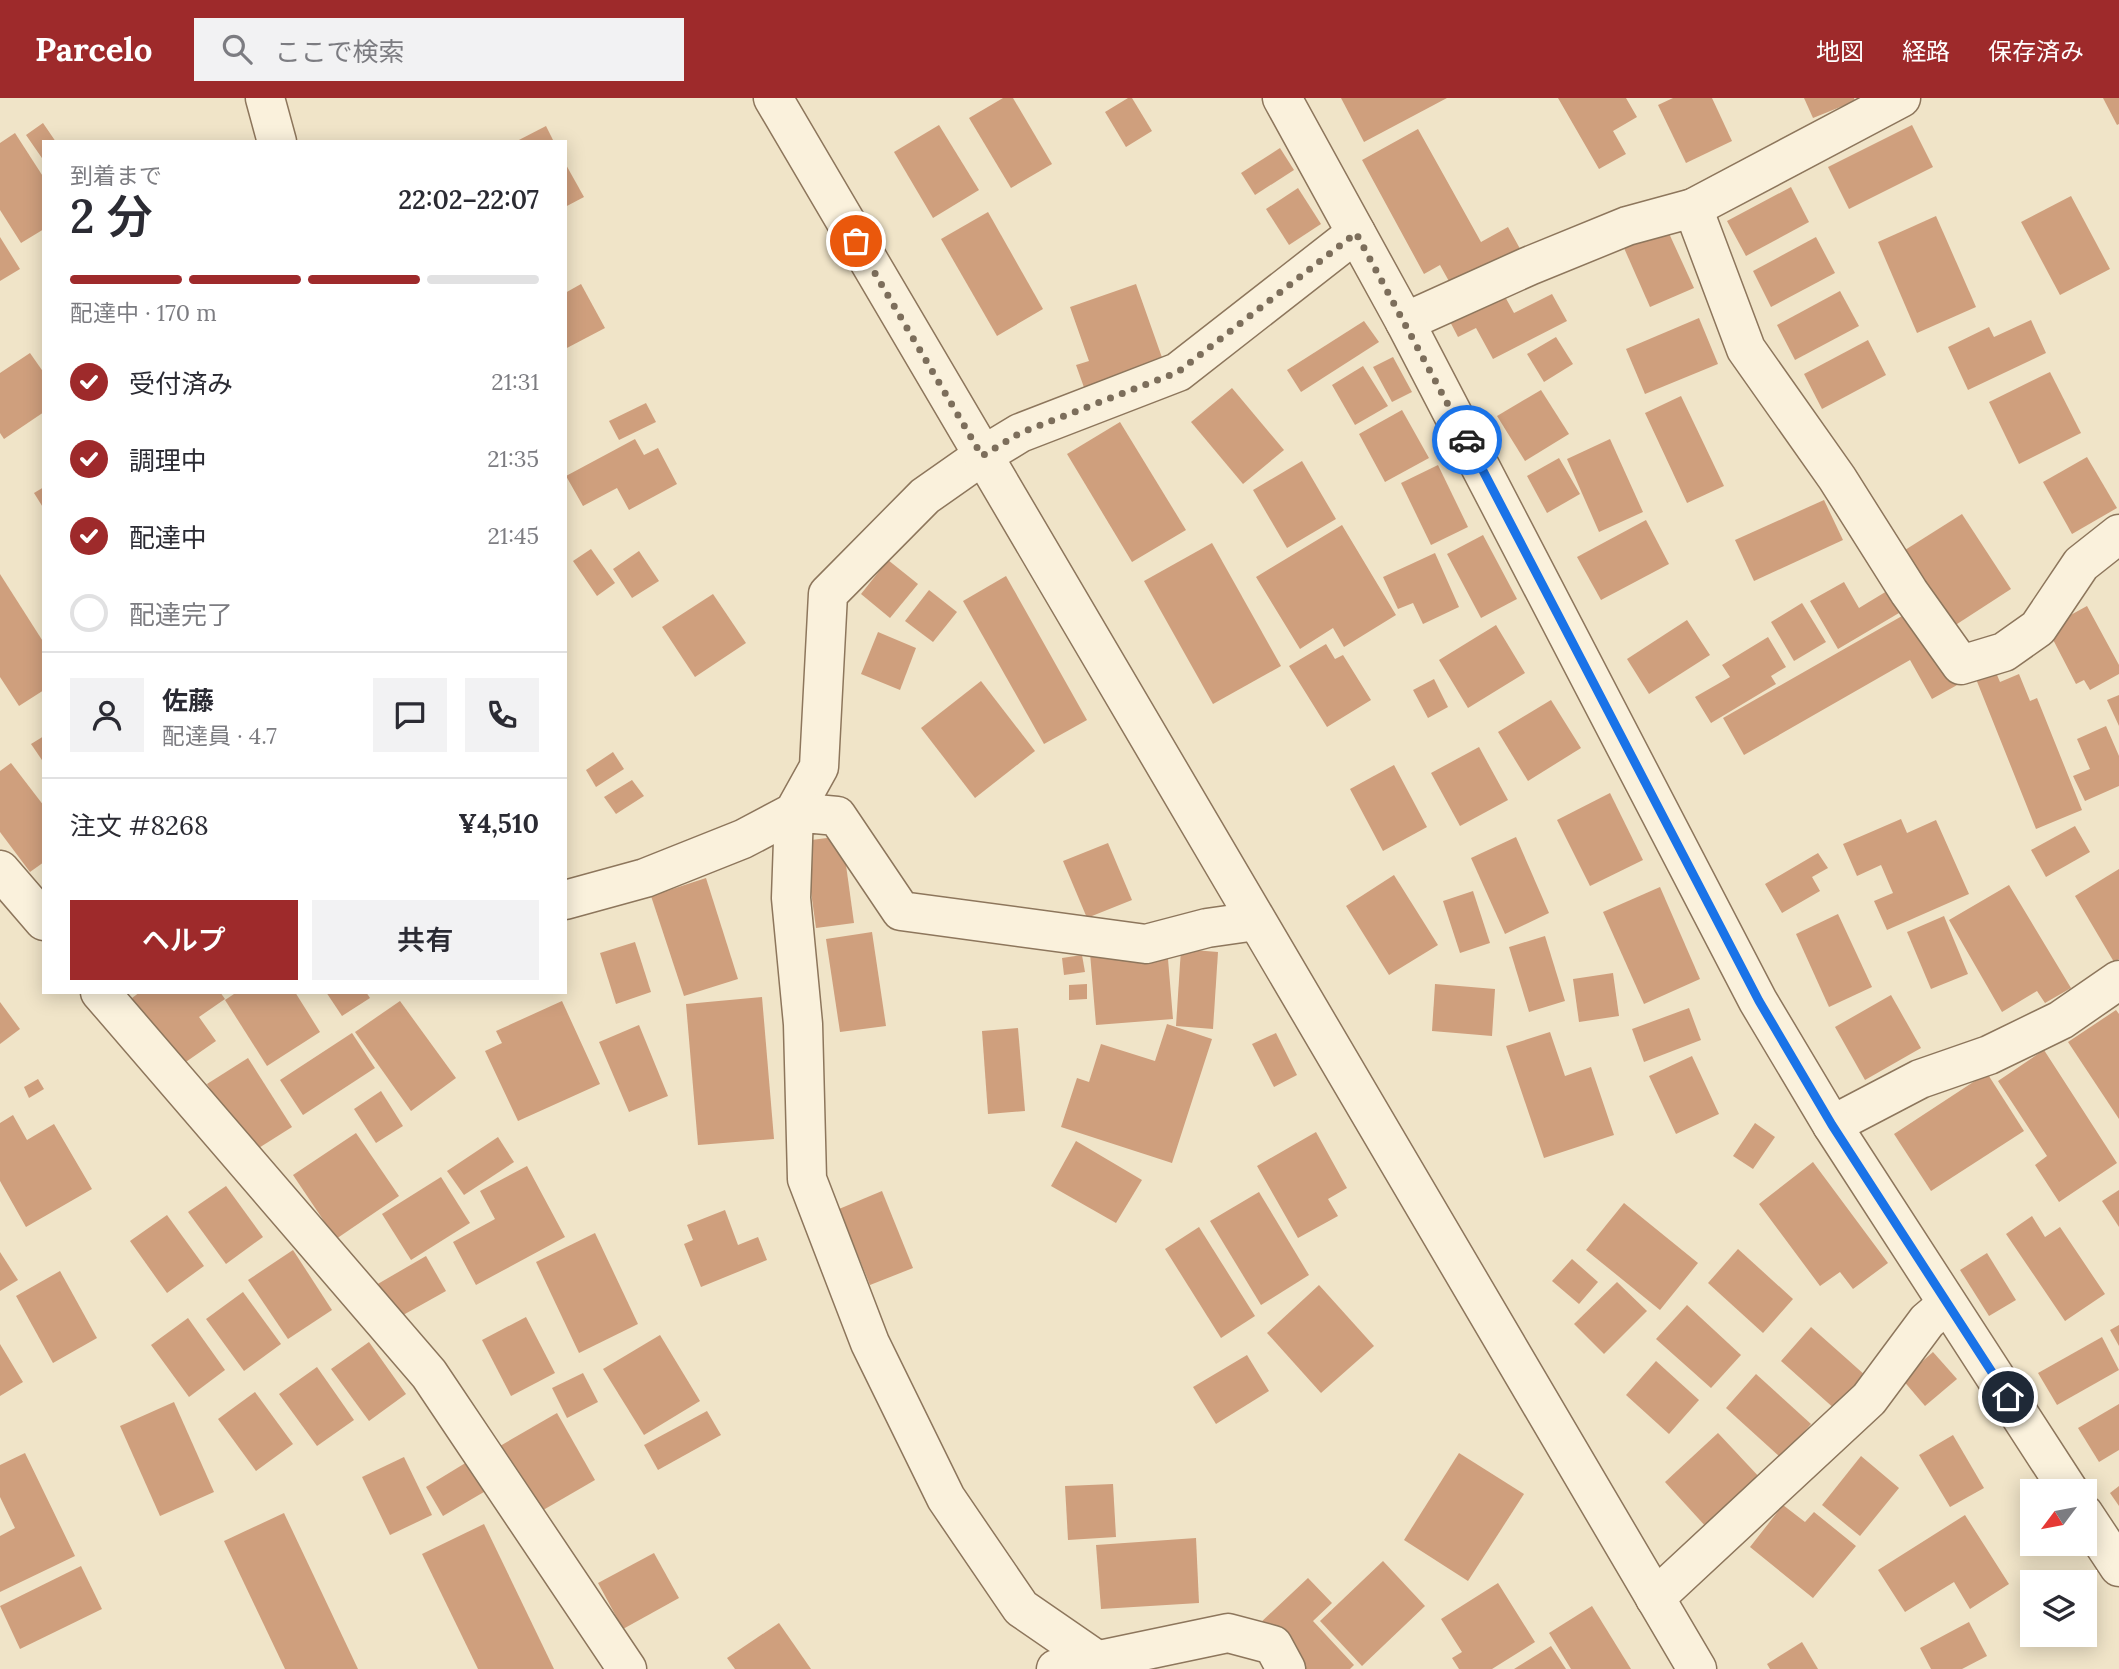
<!DOCTYPE html>
<html lang="ja">
<meta charset="utf-8">
<style>
:root{--surface:#fff;--page:#f2f2f3;--text:#2b2b33;--muted:#7c7c81;--line:#e1e1e2;--accent:#9e2a2b}
body{margin:0;font-family:Lora,"Noto Sans JP",serif;background:var(--page);color:var(--text);height:100vh;display:flex;flex-direction:column;font-size:26px;white-space:nowrap}
*{box-sizing:border-box;margin:0}
p{font-size:23px;color:var(--muted)}
.icon{flex:none;width:38px;height:38px;fill:none;stroke:currentColor;stroke-width:2;stroke-linecap:round;stroke-linejoin:round}
.map{position:relative;flex:1;overflow:hidden}
.sheet{position:absolute;left:42px;top:42px;width:525px;height:854px;display:flex;flex-direction:column;background:var(--surface);border-radius:0px;box-shadow:0 4px 18px #0003}
.sheet>*{flex:none}
.needle{width:46px;rotate:238deg}
.tools{position:absolute;left:2020px;top:1381px;display:grid;gap:14px}
.tools a{display:grid;place-items:center;width:77px;height:77px;border-radius:0px;background:var(--surface);box-shadow:0 4px 18px #0003;font-size:35px}
.pin{position:absolute;display:grid;place-items:center;width:60px;height:60px;color:#fff;margin:-30px;border:4px solid #fff;border-radius:50%;box-shadow:0 2px 7px #0007}
.courier{position:absolute;display:grid;place-items:center;width:70px;height:70px;margin:-35px;border:5px solid #1a73e8;border-radius:50%;background:#fff;color:#222;box-shadow:0 2px 9px #0007}
.summary em{font-style:normal;font-weight:600}
.summary div{display:flex;flex-direction:column-reverse}
.summary{display:flex;align-items:center;justify-content:space-between;height:119px;padding:0 28px}
h1{font-size:46px;font-weight:600;line-height:52px}
.bar{display:grid;grid-template-columns:repeat(4,1fr);gap:10px 7px;align-content:center;height:84px;padding:0 28px}
.bar i{height:9px;border-radius:5px;background:var(--line)}
.bar .selected{background:var(--accent)}
.bar p{grid-column:span 4}
.line{display:flex;align-items:center;gap:18px;padding:0 28px;border-top:2px solid var(--line)}
.line div{flex:1}
.round{display:grid;place-items:center;flex:none;width:74px;height:74px;border-radius:0px;background:var(--page)}
ol{padding:0 28px;list-style:none}
li{display:flex;align-items:center;gap:21px;height:77px}
li p{margin-inline-start:auto}
li .icon{padding:7px;border-radius:50%;background:var(--accent);color:#fff;stroke-width:4}
li:last-child{color:var(--muted)}
li i{width:38px;height:38px;border:4px solid var(--line);border-radius:50%}
.action{display:flex;gap:14px;margin-top:auto;padding:14px 28px}
.action a{flex:1;height:80px;border-radius:0px;background:var(--accent);color:#fff;font-size:28px;font-weight:600;line-height:80px;text-align:center}
.action a+a{background:var(--page);color:var(--text)}
header{display:flex;align-items:center;gap:42px;box-sizing:border-box;height:98px;padding:0 35px;background:var(--accent);color:#fff}
header strong{font-size:33px}
nav{display:flex;gap:38px;margin-inline-start:auto;font-size:24px}
.search{width:490px;height:63px;background:var(--page);display:flex;align-items:center;gap:18px;box-sizing:border-box;padding:0 24px;border-radius:0px;color:var(--muted);font-size:26px}
.map>svg:first-child{display:block}
.building{fill:#cf9f7d}
.lines{fill:none;stroke-linecap:round;stroke-linejoin:round}
.minor-casing{stroke:#8d765c;stroke-width:41}
.tertiary-casing{stroke:#8d765c;stroke-width:41}
.minor{stroke:#faf1dc;stroke-width:38}
.tertiary{stroke:#faf1dc;stroke-width:38}
.done{stroke:#7c6e5b;stroke-width:7;stroke-dasharray:0 12.6}
.route{stroke:#1a73e8;stroke-width:9}
</style>
<header>
<strong>Parcelo</strong>
<div class="search"><svg class="icon" aria-label="search" viewBox="0 0 24 24"><circle cx="10" cy="10" r="6"/><path d="M15 15l6 6"/></svg>ここで検索</div>
<nav><a>地図</a><a>経路</a><a>保存済み</a></nav>
</header>
<div class="map">
<svg width="2119" height="1571" viewBox="0 0 2119 1571">
<rect width="100%" height="100%" fill="#f0e4c8"/>
<g class="building">
<polygon points="1003,0 1013,0 1052,66 1011,90 969,20"/>
<polygon points="1128,0 1132,0 1152,33 1126,49 1105,14"/>
<polygon points="1341,0 1447,0 1364,44"/>
<polygon points="1558,0 1626,0 1637,19 1613,33 1626,56 1599,71"/>
<polygon points="1673,0 1712,0 1732,43 1686,65 1658,7"/>
<polygon points="1804,0 1854,0 1855,3 1813,20"/>
<polygon points="2103,0 2119,0 2119,26 2117,27"/>
<polygon points="43,25 56,44 44,44 44,63 26,37"/>
<polygon points="939,27 979,92 933,120 894,54"/>
<polygon points="1912,27 1933,69 1849,111 1828,69"/>
<polygon points="546,28 554,44 515,44"/>
<polygon points="1418,31 1481,144 1508,129 1524,158 1456,196 1440,167 1424,176 1362,62"/>
<polygon points="15,35 44,80 44,131 21,145 0,112 0,45"/>
<polygon points="1280,50 1294,72 1255,97 1241,75"/>
<polygon points="565,65 584,99 565,109"/>
<polygon points="1791,89 1809,124 1746,158 1727,123"/>
<polygon points="1298,90 1321,126 1289,147 1266,111"/>
<polygon points="2071,98 2110,171 2060,197 2021,124"/>
<polygon points="988,114 1043,211 997,238 941,141"/>
<polygon points="1936,118 1976,209 1917,235 1878,144"/>
<polygon points="1667,131 1694,190 1650,209 1624,150"/>
<polygon points="0,139 20,171 0,183"/>
<polygon points="1816,139 1835,175 1771,209 1753,173"/>
<polygon points="581,186 605,230 565,251 565,195"/>
<polygon points="1136,186 1165,268 1086,295 1076,267 1089,263 1070,209"/>
<polygon points="1498,186 1514,215 1552,196 1567,223 1493,261 1476,230 1458,239 1445,214"/>
<polygon points="1840,193 1859,228 1795,262 1777,227"/>
<polygon points="1699,220 1718,266 1645,296 1626,251"/>
<polygon points="2031,222 2046,255 1968,292 1948,249 1989,229 1994,239"/>
<polygon points="1364,223 1379,244 1301,294 1287,272"/>
<polygon points="1556,239 1573,266 1544,284 1527,256"/>
<polygon points="1868,242 1886,277 1822,311 1804,276"/>
<polygon points="30,255 44,275 44,314 4,341 0,335 0,275"/>
<polygon points="1393,259 1412,294 1392,304 1373,269"/>
<polygon points="1363,268 1388,308 1355,327 1332,287"/>
<polygon points="2050,274 2081,335 2019,366 1989,304"/>
<polygon points="1232,290 1284,352 1243,386 1191,324"/>
<polygon points="1541,292 1569,336 1525,363 1497,318"/>
<polygon points="1681,298 1724,388 1687,405 1645,315"/>
<polygon points="646,305 656,324 619,342 609,323"/>
<polygon points="1402,312 1429,360 1385,384 1359,336"/>
<polygon points="1120,324 1186,432 1132,464 1067,356"/>
<polygon points="635,341 644,357 658,350 677,386 629,412 617,390 583,408 566,378"/>
<polygon points="1610,341 1643,414 1599,434 1567,361"/>
<polygon points="2087,359 2117,410 2072,436 2043,384"/>
<polygon points="1559,360 1580,396 1547,415 1527,378"/>
<polygon points="1302,363 1336,421 1287,450 1253,392"/>
<polygon points="1438,367 1468,429 1431,447 1401,385"/>
<polygon points="44,389 44,411 34,395"/>
<polygon points="1824,402 1843,442 1754,483 1735,442"/>
<polygon points="1962,416 2011,491 1954,528 1905,452"/>
<polygon points="1646,422 1669,466 1601,502 1577,459"/>
<polygon points="1342,427 1396,517 1344,549 1333,530 1300,551 1256,479"/>
<polygon points="1483,437 1517,501 1481,520 1447,456"/>
<polygon points="1212,445 1281,568 1213,606 1144,483"/>
<polygon points="591,451 615,485 597,498 573,463"/>
<polygon points="639,453 659,483 632,500 613,471"/>
<polygon points="1435,455 1459,509 1423,526 1413,505 1398,511 1383,479"/>
<polygon points="888,462 918,486 890,520 861,496"/>
<polygon points="0,476 44,545 44,592 19,608 0,579"/>
<polygon points="1006,478 1087,622 1044,646 963,503"/>
<polygon points="1844,484 1859,510 1887,493 1899,515 1838,551 1810,503"/>
<polygon points="929,492 957,514 933,544 905,523"/>
<polygon points="713,496 746,545 695,579 662,529"/>
<polygon points="1802,505 1826,544 1794,563 1771,524"/>
<polygon points="2087,508 2119,567 2119,576 2090,592 2084,582 2076,586 2047,530"/>
<polygon points="1916,510 1959,586 1932,601 1910,562 1744,657 1723,620"/>
<polygon points="1687,522 1710,557 1649,596 1627,561"/>
<polygon points="1496,527 1525,575 1468,610 1439,562"/>
<polygon points="878,534 916,550 900,592 861,576"/>
<polygon points="1768,539 1786,569 1771,578 1776,586 1711,625 1695,599 1730,579 1722,567"/>
<polygon points="1326,546 1335,561 1343,557 1371,602 1327,629 1289,568"/>
<polygon points="1991,563 2000,584 2019,576 2030,603 2037,600 2082,712 2036,731 1972,571"/>
<polygon points="1434,581 1448,609 1428,620 1413,592"/>
<polygon points="981,583 1035,653 975,700 921,630"/>
<polygon points="2119,597 2119,628 2107,602"/>
<polygon points="1551,602 1581,650 1528,683 1498,634"/>
<polygon points="2106,628 2119,658 2119,688 2085,703 2073,678 2090,671 2077,641"/>
<polygon points="44,638 44,665 31,646"/>
<polygon points="1479,649 1508,702 1460,728 1431,675"/>
<polygon points="613,654 624,671 596,689 586,672"/>
<polygon points="11,665 44,708 44,764 30,774 0,734 0,673"/>
<polygon points="1394,667 1427,729 1383,753 1350,691"/>
<polygon points="632,682 644,698 616,716 604,699"/>
<polygon points="1610,695 1643,762 1590,788 1557,722"/>
<polygon points="1901,721 1907,735 1936,722 1969,796 1887,832 1874,803 1893,795 1881,767 1857,778 1843,746"/>
<polygon points="2075,728 2090,754 2046,779 2031,752"/>
<polygon points="842,738 854,825 816,830 804,743"/>
<polygon points="1516,739 1549,815 1505,836 1471,760"/>
<polygon points="1108,745 1132,802 1087,820 1063,763"/>
<polygon points="1818,755 1828,770 1812,779 1820,793 1782,815 1765,786"/>
<polygon points="2119,771 2119,861 2114,864 2075,798"/>
<polygon points="1394,777 1438,847 1389,877 1346,808"/>
<polygon points="706,780 738,881 684,898 651,798"/>
<polygon points="2009,787 2071,890 2045,905 2037,893 2002,914 1949,822"/>
<polygon points="1660,789 1700,881 1644,906 1603,814"/>
<polygon points="1473,793 1490,845 1460,855 1443,803"/>
<polygon points="1838,816 1872,889 1829,909 1796,836"/>
<polygon points="1944,818 1968,876 1931,891 1907,834"/>
<polygon points="872,834 886,928 840,934 826,841"/>
<polygon points="1545,838 1565,903 1529,914 1509,849"/>
<polygon points="635,844 651,894 616,906 600,855"/>
<polygon points="1167,849 1173,921 1096,927 1090,855"/>
<polygon points="1181,851 1218,854 1213,931 1176,928"/>
<polygon points="1082,857 1085,874 1064,877 1062,860"/>
<polygon points="1613,875 1619,918 1579,924 1573,881"/>
<polygon points="1087,886 1087,901 1069,902 1069,887"/>
<polygon points="1435,886 1495,891 1492,938 1432,933"/>
<polygon points="140,894 220,894 225,901 199,919 216,943 180,968 132,900"/>
<polygon points="237,894 295,894 320,934 267,968 225,902"/>
<polygon points="326,894 366,894 370,900 342,918"/>
<polygon points="1891,897 1921,950 1865,982 1835,929"/>
<polygon points="762,899 774,1041 698,1047 686,906"/>
<polygon points="400,903 456,980 411,1013 355,934"/>
<polygon points="562,903 600,986 518,1023 485,953 502,945 496,933"/>
<polygon points="0,904 20,931 0,946"/>
<polygon points="1689,910 1701,942 1644,964 1632,931"/>
<polygon points="2116,912 2119,916 2119,1021 2068,944"/>
<polygon points="1167,926 1212,941 1172,1065 1061,1029 1077,980 1089,984 1101,946 1155,963"/>
<polygon points="639,927 668,998 629,1014 599,944"/>
<polygon points="1018,930 1025,1013 988,1016 982,933"/>
<polygon points="1550,934 1565,978 1591,969 1614,1037 1544,1060 1506,948"/>
<polygon points="352,935 375,970 303,1017 280,982"/>
<polygon points="1276,935 1297,977 1274,989 1252,946"/>
<polygon points="2044,952 2117,1065 2059,1104 2035,1067 2047,1058 1998,983"/>
<polygon points="1692,958 1719,1016 1676,1036 1649,978"/>
<polygon points="248,960 292,1029 251,1055 207,986"/>
<polygon points="1987,975 2024,1033 1931,1093 1894,1036"/>
<polygon points="38,981 44,991 29,1000 24,989"/>
<polygon points="381,993 403,1028 376,1045 354,1011"/>
<polygon points="13,1017 27,1042 54,1026 92,1091 26,1129 0,1083 0,1025"/>
<polygon points="1755,1025 1775,1039 1753,1071 1733,1058"/>
<polygon points="1316,1034 1347,1090 1328,1101 1338,1118 1298,1140 1257,1068"/>
<polygon points="356,1035 399,1098 336,1141 293,1077"/>
<polygon points="498,1039 514,1064 464,1097 447,1073"/>
<polygon points="1076,1043 1142,1082 1116,1125 1051,1088"/>
<polygon points="1813,1064 1888,1165 1853,1191 1840,1174 1820,1188 1759,1106"/>
<polygon points="527,1068 565,1139 476,1187 453,1144 495,1121 480,1093"/>
<polygon points="441,1079 470,1125 411,1162 382,1116"/>
<polygon points="226,1088 263,1139 226,1166 188,1114"/>
<polygon points="2119,1092 2119,1129 2102,1103"/>
<polygon points="882,1093 913,1170 870,1187 839,1111"/>
<polygon points="1259,1094 1309,1177 1261,1207 1210,1123"/>
<polygon points="1624,1105 1698,1165 1660,1212 1586,1152"/>
<polygon points="725,1112 738,1147 758,1139 767,1162 701,1189 684,1146 693,1142 687,1127"/>
<polygon points="167,1117 204,1168 167,1195 130,1143"/>
<polygon points="2032,1118 2045,1139 2060,1129 2105,1196 2065,1223 2006,1136"/>
<polygon points="1199,1129 1255,1218 1221,1240 1165,1151"/>
<polygon points="595,1135 638,1226 579,1255 536,1164"/>
<polygon points="1738,1151 1793,1201 1763,1235 1708,1185"/>
<polygon points="293,1152 332,1212 288,1241 248,1182"/>
<polygon points="0,1154 18,1182 0,1193"/>
<polygon points="1987,1155 2016,1202 1989,1218 1960,1172"/>
<polygon points="426,1158 446,1193 396,1221 376,1187"/>
<polygon points="1572,1161 1598,1184 1579,1206 1552,1183"/>
<polygon points="60,1173 97,1240 53,1265 16,1198"/>
<polygon points="1617,1184 1647,1213 1604,1256 1574,1226"/>
<polygon points="1319,1187 1374,1248 1321,1295 1267,1235"/>
<polygon points="243,1194 281,1246 244,1273 206,1221"/>
<polygon points="1687,1207 1741,1257 1711,1290 1656,1241"/>
<polygon points="526,1219 555,1275 511,1298 482,1242"/>
<polygon points="188,1220 225,1272 189,1299 151,1247"/>
<polygon points="2119,1227 2119,1248 2110,1232"/>
<polygon points="1811,1229 1866,1278 1836,1312 1781,1263"/>
<polygon points="660,1237 700,1303 644,1337 603,1271"/>
<polygon points="2102,1239 2119,1272 2057,1307 2038,1275"/>
<polygon points="369,1244 406,1296 369,1323 331,1271"/>
<polygon points="0,1246 23,1284 0,1298"/>
<polygon points="1933,1254 1957,1281 1925,1308 1902,1281"/>
<polygon points="1247,1257 1269,1293 1216,1326 1193,1289"/>
<polygon points="1656,1263 1699,1302 1669,1336 1626,1297"/>
<polygon points="317,1269 354,1322 317,1348 279,1296"/>
<polygon points="583,1275 598,1304 567,1320 552,1290"/>
<polygon points="1756,1276 1811,1326 1781,1360 1726,1310"/>
<polygon points="255,1294 293,1346 256,1373 218,1321"/>
<polygon points="174,1304 214,1394 160,1418 120,1328"/>
<polygon points="2119,1306 2119,1352 2099,1364 2078,1330"/>
<polygon points="707,1313 721,1337 658,1372 644,1347"/>
<polygon points="557,1315 595,1382 538,1415 500,1348"/>
<polygon points="1718,1335 1762,1382 1708,1431 1665,1384"/>
<polygon points="1953,1337 1984,1390 1950,1409 1919,1357"/>
<polygon points="25,1355 75,1458 0,1494 0,1438 15,1430 0,1399 0,1367"/>
<polygon points="1459,1355 1524,1396 1468,1483 1404,1442"/>
<polygon points="1861,1358 1899,1390 1860,1438 1822,1407"/>
<polygon points="404,1359 432,1417 390,1437 362,1379"/>
<polygon points="472,1361 489,1391 443,1418 426,1389"/>
<polygon points="1113,1386 1116,1439 1068,1442 1065,1388"/>
<polygon points="2119,1388 2119,1408 2110,1395"/>
<polygon points="1783,1407 1805,1424 1814,1414 1856,1448 1813,1500 1750,1449"/>
<polygon points="284,1415 358,1571 285,1571 224,1443"/>
<polygon points="1965,1417 2009,1486 1970,1511 1954,1484 1905,1514 1878,1472"/>
<polygon points="484,1426 554,1571 478,1571 422,1456"/>
<polygon points="1196,1440 1199,1505 1101,1511 1096,1447"/>
<polygon points="654,1455 679,1500 623,1531 598,1485"/>
<polygon points="1383,1463 1425,1508 1362,1568 1320,1523"/>
<polygon points="81,1468 102,1511 20,1551 0,1508"/>
<polygon points="1308,1480 1332,1505 1313,1523 1354,1567 1350,1571 1299,1571 1258,1527"/>
<polygon points="1498,1485 1535,1544 1492,1571 1459,1571 1452,1560 1462,1554 1441,1521"/>
<polygon points="1592,1508 1631,1571 1571,1571 1549,1535"/>
<polygon points="1969,1524 1987,1558 1962,1571 1931,1571 1920,1550"/>
<polygon points="779,1525 811,1571 735,1571 727,1560"/>
<polygon points="1802,1544 1818,1571 1770,1571 1767,1566"/>
<polygon points="1551,1548 1566,1571 1514,1571"/>
</g>
<g class="lines">
<defs>
<g id="minor">
<polyline points="265,0 277,44"/>
<polyline points="1693,110 1746,251 1837,380 1909,494 1961,567 2004,554 2038,530 2081,466 2119,436"/>
<polyline points="1405,224 1529,168 1627,128 1693,110 1901,0"/>
<polyline points="0,772 44,823"/>
<polyline points="565,802 645,780 743,741 794,714 819,669 828,496 925,398 982,358 1020,335 1178,274 1356,135"/>
<polyline points="100,894 429,1276 627,1571"/>
<polyline points="1832,1027 1920,981 1989,957 2061,922 2119,882"/>
<polyline points="1655,1500 1869,1301 1927,1223 1947,1206"/>
<polyline points="1095,1561 1021,1510 946,1400 870,1245 807,1081 803,926 791,800 794,714 837,718 901,813 1146,846 1207,830 1256,823"/>
<polyline points="1056,1571 1228,1535 1273,1547 1286,1571"/>
</g>
<g id="tertiary">
<polyline points="773,0 1697,1571"/>
<polyline points="1282,0 1405,224 1758,903 1832,1027 2069,1393"/>
<polyline points="2084,1416 2119,1469"/>
</g>
</defs>
<use href="#minor" class="minor-casing"/>
<use href="#tertiary" class="tertiary-casing"/>
<use href="#minor" class="minor"/>
<use href="#tertiary" class="tertiary"/>
</g>
<g class="lines">
<polyline class="done" points="856,143 982,358 1020,335 1178,274 1356,135 1467,342"/>
<polyline class="route" points="1467,342 1759,903 1832,1027 2008,1299"/>
</g>
</svg>
<div class="tools">
<a><svg class="needle" viewBox="-14 -14 28 28"><path d="M0-13l5 13h-10z" fill="#e53935"/><path d="M0 13l5-13h-10z" fill="#7c7c81"/></svg></a>
<a><svg class="icon" aria-label="layers" viewBox="0 0 24 24"><path d="M12 4l9 5-9 5-9-5zM3 14l9 5 9-5"/></svg></a>
</div>
<div class="pin" style="left:856px;top:143px;background:#ea580c"><svg class="icon" aria-label="bag" viewBox="0 0 24 24"><path d="M5 8h14l-1 12H6zM9 8a3 3 0 0 1 6 0"/></svg></div>
<div class="pin" style="left:2008px;top:1299px;background:#1f2937"><svg class="icon" aria-label="home" viewBox="0 0 24 24"><path d="M3 11l9-7 9 7M6 9v11h12V9"/></svg></div>
<div class="courier" style="left:1467px;top:342px"><svg class="icon" aria-label="car" viewBox="0 0 24 24"><path d="M5 17H2v-5l4-1 3-4h7l3 4 3 1v5h-3M9 17h6M6 11h13"/><circle cx="7" cy="17" r="2"/><circle cx="17" cy="17" r="2"/></svg></div>
<section class="sheet">
<div class="summary"><div><h1>2 分</h1><p>到着まで</p></div><em>22:02–22:07</em></div>
<div class="bar"><i class="selected"></i><i class="selected"></i><i class="selected"></i><i></i><p>配達中 · 170 m</p></div>
<ol>
<li><svg class="icon" aria-label="check" viewBox="0 0 24 24"><path d="M5 12l5 5 9-10"/></svg>受付済み<p>21:31</p></li>
<li><svg class="icon" aria-label="check" viewBox="0 0 24 24"><path d="M5 12l5 5 9-10"/></svg>調理中<p>21:35</p></li>
<li><svg class="icon" aria-label="check" viewBox="0 0 24 24"><path d="M5 12l5 5 9-10"/></svg>配達中<p>21:45</p></li>
<li><i></i>配達完了</li>
</ol>
<div class="line" style="height:126px"><a class="round"><svg class="icon" aria-label="person" viewBox="0 0 24 24"><circle cx="12" cy="8" r="4"/><path d="M4 21q1-7 8-7t8 7"/></svg></a><div><b>佐藤</b><p>配達員 · 4.7</p></div><a class="round"><svg class="icon" aria-label="chat" viewBox="0 0 24 24"><path d="M4 5h16v11H9l-5 4z"/></svg></a><a class="round"><svg class="icon" aria-label="phone" viewBox="0 0 24 24"><path d="M5 4h4l2 5-3 2q2 4 5 5l2-3 5 2v4C11 20 4 13 5 4z"/></svg></a></div>
<div class="line" style="height:91px"><div>注文 #8268</div><b>¥4,510</b></div>
<div class="action"><a>ヘルプ</a><a>共有</a></div>
</section>
</div>
